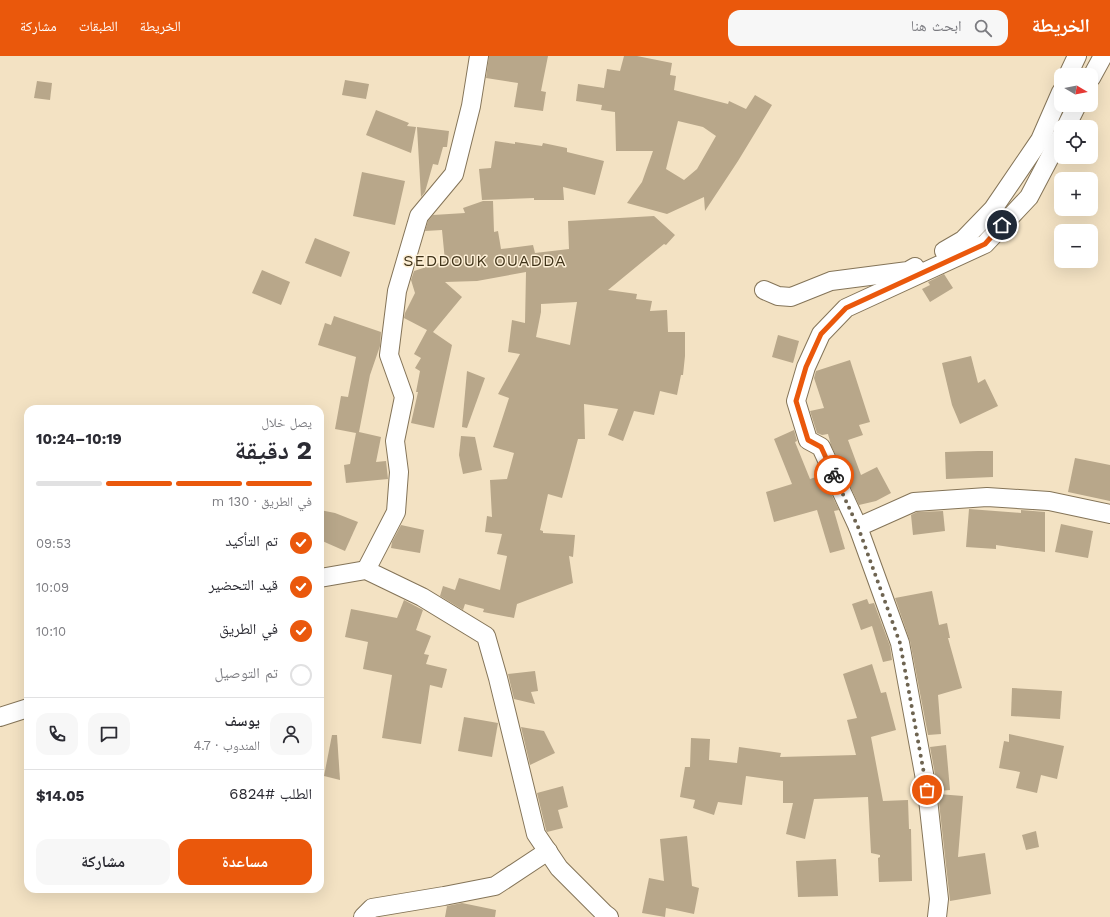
<!DOCTYPE html>
<html lang="ar">
<meta charset="utf-8">
<style>
:root{--surface:#fff;--page:#f7f7f7;--text:#2b2b33;--muted:#7c7c81;--line:#e1e1e2;--accent:#ea580c}
body{margin:0;font-family:"Work Sans","Noto Naskh Arabic",sans-serif;background:var(--page);color:var(--text);direction:rtl;height:100vh;display:flex;flex-direction:column;font-size:15px;white-space:nowrap}
*{box-sizing:border-box;margin:0}
p{font-size:13px;color:var(--muted)}
.icon{flex:none;width:22px;height:22px;fill:none;stroke:currentColor;stroke-width:2;stroke-linecap:round;stroke-linejoin:round}
.map{position:relative;flex:1;overflow:hidden;direction:ltr}
.sheet{position:absolute;left:24px;top:349px;width:300px;height:488px;display:flex;flex-direction:column;background:var(--surface);border-radius:12px;box-shadow:0 4px 16px #0002;direction:rtl}
.sheet>*{flex:none}
.needle{width:26px;rotate:100deg}
.controls{position:absolute;left:1054px;top:12px;display:grid;gap:8px}
.controls a{display:grid;place-items:center;width:44px;height:44px;border-radius:8px;background:var(--surface);box-shadow:0 4px 16px #0002;font-size:20px}
.pin{position:absolute;display:grid;place-items:center;width:34px;height:34px;color:#fff;margin:-17px;border:2px solid #fff;border-radius:50%;box-shadow:0 1px 4px #0007}
.courier{position:absolute;display:grid;place-items:center;width:40px;height:40px;margin:-20px;border:3px solid #ea580c;border-radius:50%;background:#fff;color:#222;box-shadow:0 1px 5px #0007}
.overview em{font-style:normal;font-weight:700}
.overview div{display:flex;flex-direction:column-reverse}
.overview{display:flex;align-items:center;justify-content:space-between;height:68px;padding:0 12px}
h1{font-size:26px;font-weight:700;line-height:30px}
.bar{display:grid;grid-template-columns:repeat(4,1fr);gap:6px 4px;align-content:center;height:48px;padding:0 12px}
.bar i{height:5px;border-radius:3px;background:var(--line)}
.bar .current{background:var(--accent)}
.bar p{grid-column:span 4}
.line{display:flex;align-items:center;gap:10px;padding:0 12px;border-top:1px solid var(--line)}
.line div{flex:1}
.round{display:grid;place-items:center;flex:none;width:42px;height:42px;border-radius:12px;background:var(--page)}
ol{padding:0 12px;list-style:none}
li{display:flex;align-items:center;gap:12px;height:44px}
li p{margin-inline-start:auto}
li .icon{padding:4px;border-radius:50%;background:var(--accent);color:#fff;stroke-width:4}
li:last-child{color:var(--muted)}
li i{width:22px;height:22px;border:2px solid var(--line);border-radius:50%}
.primary-button{display:flex;gap:8px;margin-top:auto;padding:8px 12px}
.primary-button a{flex:1;height:46px;border-radius:12px;background:var(--accent);color:#fff;font-size:16px;font-weight:700;line-height:46px;text-align:center}
.primary-button a+a{background:var(--page);color:var(--text)}
header{display:flex;align-items:center;gap:24px;box-sizing:border-box;height:56px;padding:0 20px;background:var(--accent);color:#fff}
header strong{font-size:19px}
nav{display:flex;gap:22px;margin-inline-start:auto;font-size:14px}
.search{width:280px;height:36px;background:var(--page);display:flex;align-items:center;gap:10px;box-sizing:border-box;padding:0 14px;border-radius:12px;color:var(--muted);font-size:15px}
.map>svg:first-child{display:block}
.building{fill:#b8a78a;fill-rule:evenodd}
.lines{fill:none;stroke-linecap:round;stroke-linejoin:round}
.minor-casing{stroke:#847458;stroke-width:20}
.minor{stroke:#fff;stroke-width:18}
.done{stroke:#6e6451;stroke-width:4;stroke-dasharray:0 7.2}
.route{stroke:#ea580c;stroke-width:5}
.labels{text-anchor:middle;stroke-width:3;stroke-linejoin:round;paint-order:stroke}
.quarter-label{font-size:16px;letter-spacing:1px;fill:#41341a;stroke:#fef0d7}
</style>
<header>
<strong>الخريطة</strong>
<div class="search"><svg class="icon" aria-label="search" viewBox="0 0 24 24"><circle cx="10" cy="10" r="6"/><path d="M15 15l6 6"/></svg>ابحث هنا</div>
<nav><a>الخريطة</a><a>الطبقات</a><a>مشاركة</a></nav>
</header>
<div class="map">
<svg width="1110" height="861" viewBox="0 0 1110 861">
<rect width="100%" height="100%" fill="#f3e2c3"/>
<g class="building">
<polygon points="489,0 548,0 541,35 546,36 543,55 514,51 518,27 486,22"/>
<path d="M624,0H637L672,7L670,19L676,20L674,34L728,48L729,45L746,53L755,39L772,49L738,105L705,155L704,141L667,158L627,147L642,126L653,95H616L615,56L601,54L602,49L576,45L578,28L604,32L607,13L620,15ZM678,65L703,71L716,80L697,113L684,124L666,113Z"/>
<polygon points="345,24 369,28 366,43 342,39"/>
<polygon points="37,25 52,27 50,44 34,42"/>
<polygon points="376,54 409,67 407,70 416,71 411,97 366,79"/>
<polygon points="417,71 449,75 447,91 443,91 438,109 433,108 425,136 421,141"/>
<polygon points="495,85 515,88 515,86 542,90 543,87 567,92 567,96 604,105 595,139 563,131 564,144 534,144 534,142 482,144 479,113 491,112"/>
<polygon points="362,116 405,125 395,169 353,160"/>
<path d="M483,145H493L494,176L498,175L501,193L533,189L535,197L569,193L568,165L654,160L675,179L666,189L664,188L608,234L637,238L636,243L652,245L650,255L667,254L668,276H685V300L683,319H681L677,339L660,335L654,359L634,355L623,385L608,379L618,353L584,348L585,383H578L562,442L548,438L540,474L543,475V477L575,479L573,501L569,500L573,527L517,548L514,562L483,556L484,553L465,548L463,554L440,540L443,530L455,534L459,522L500,534L507,500L497,498L502,478L485,476L487,460L492,461L490,424L507,423L514,397L493,391L509,342L498,338L520,298L508,296L512,264L525,267L526,216L477,225L445,226L462,241L433,276L452,289L434,372L411,367L418,336H416L420,315L415,312L421,302L414,298L427,274L404,262L405,257L415,237L411,224L414,215L445,205L442,174L425,175L428,165L433,159L465,157L463,152ZM577,246L570,289L536,281L541,256V248Z"/>
<polygon points="315,182 350,196 341,221 305,207"/>
<polygon points="262,214 290,226 281,249 252,237"/>
<polygon points="944,218 953,232 930,246 922,233 930,229 928,226"/>
<polygon points="334,260 381,276 380,290 370,319 359,376 381,381 376,406 386,405 388,423 346,427 344,409 350,408 356,377 335,373 341,340 348,341 356,301 318,289 325,267 331,269"/>
<polygon points="778,279 799,285 793,307 772,301"/>
<polygon points="971,300 978,327 985,323 998,350 960,368 952,349 942,307"/>
<polygon points="850,304 870,366 859,369 863,379 848,384 861,419 877,411 891,437 876,445 859,449 831,389 828,378 822,379 817,377 810,355 824,352 814,322 816,315"/>
<polygon points="467,315 485,322 467,372 462,371"/>
<polygon points="794,374 797,385 795,386 810,423 822,419 839,454 834,455 845,493 830,497 817,454 774,466 766,436 792,428 774,383"/>
<polygon points="461,380 475,381 482,414 463,418 459,399"/>
<polygon points="978,395 993,395 993,421 946,423 945,396"/>
<polygon points="1075,402 1110,409 1110,445 1068,436"/>
<polygon points="969,453 1021,457 1021,454 1045,456 1045,496 996,489 996,493 966,491"/>
<polygon points="320,454 335,457 358,466 345,495 320,484"/>
<polygon points="943,455 945,475 913,479 911,459 917,456"/>
<polygon points="1061,468 1093,475 1088,502 1055,496"/>
<polygon points="401,469 424,474 420,497 391,492 392,486"/>
<polygon points="932,535 939,569 947,567 950,582 948,582 962,632 938,639 941,678 928,679 910,585 895,542"/>
<polygon points="867,543 869,548 874,547 890,590 892,604 883,606 872,570 861,574 852,548"/>
<polygon points="404,544 423,554 416,574 431,580 424,598 429,599 426,608 447,613 442,632 430,629 421,688 382,682 392,619 363,613 368,586 345,581 351,553 397,562"/>
<polygon points="872,608 881,637 886,636 896,674 871,681 883,745 908,744 909,773 911,773 912,825 879,826 878,802 880,801 880,799 871,797 868,741 814,743 805,783 786,778 793,747 783,747 783,725 746,720 742,749 718,746 714,759 693,752 695,744 680,741 685,711 690,711 691,682 710,683 709,704 737,707 739,691 781,697 780,701 856,699 847,664 857,662 843,618"/>
<polygon points="535,615 538,635 531,636 535,648 514,643 508,618"/>
<polygon points="1012,632 1062,635 1060,663 1011,660"/>
<polygon points="464,661 498,667 492,701 458,695"/>
<polygon points="521,671 544,675 555,697 530,709"/>
<polygon points="1009,678 1064,690 1057,723 1041,719 1037,737 1016,732 1020,716 999,712 1004,685 1009,686"/>
<polygon points="332,679 337,679 340,724 324,720"/>
<polygon points="946,689 950,734 938,735 930,691"/>
<polygon points="563,730 568,751 558,754 563,772 547,776 546,774 537,737"/>
<polygon points="938,738 963,740 958,801 985,797 991,838 950,845"/>
<polygon points="1036,775 1039,791 1026,794 1022,779"/>
<polygon points="687,780 692,830 699,832 694,858 666,852 665,861 642,857 649,822 664,825 660,783"/>
<polygon points="836,803 838,840 798,841 796,805"/>
<polygon points="462,847 496,854 495,861 445,861 447,850"/>
</g>
<g class="lines">
<defs>
<g id="minor">
<polyline points="1068,19 1077,0"/>
<polyline points="1091,22 1103,0"/>
<polyline points="1066,71 1077,49"/>
<polyline points="944,195 963,184 993,153 1040,84 1061,36"/>
<polyline points="764,234 778,240 791,241 831,225 908,215 915,211"/>
<polyline points="858,471 914,446 987,441 1049,445 1110,458"/>
<polyline points="366,514 396,456 399,416 395,385 404,341 389,299 397,235 409,194 419,160 454,118 471,50 479,0"/>
<polyline points="320,522 366,514 422,541 486,580 498,622 536,778 559,812 605,858 609,861"/>
<polyline points="0,661 28,652"/>
<polyline points="363,861 372,852 444,840 495,830 548,795"/>
<polyline points="937,861 939,843 927,734 900,587 858,471 821,391 808,384 796,345 806,311 821,278 846,252 985,188 1029,141 1061,80"/>
</g>
</defs>
<use href="#minor" class="minor-casing"/>
<use href="#minor" class="minor"/>
</g>
<g class="lines">
<polyline class="done" points="834,419 858,471 900,587 927,734"/>
<polyline class="route" points="834,419 821,391 808,384 796,345 806,311 821,278 846,252 985,188 1002,169"/>
</g>
<g class="labels">
<g class="quarter-label">
<text x="485" y="210">SEDDOUK OUADDA</text>
</g>
</g>
</svg>
<div class="controls">
<a><svg class="needle" viewBox="-14 -14 28 28"><path d="M0-13l5 13h-10z" fill="#e53935"/><path d="M0 13l5-13h-10z" fill="#7c7c81"/></svg></a>
<a><svg class="icon" aria-label="locate" viewBox="0 0 24 24"><circle cx="12" cy="12" r="6"/><path d="M12 2v4M12 18v4M2 12h4M18 12h4"/></svg></a>
<a>+</a>
<a>−</a>
</div>
<div class="pin" style="left:927px;top:734px;background:#ea580c"><svg class="icon" aria-label="bag" viewBox="0 0 24 24"><path d="M5 8h14l-1 12H6zM9 8a3 3 0 0 1 6 0"/></svg></div>
<div class="pin" style="left:1002px;top:169px;background:#1f2937"><svg class="icon" aria-label="home" viewBox="0 0 24 24"><path d="M3 11l9-7 9 7M6 9v11h12V9"/></svg></div>
<div class="courier" style="left:834px;top:419px"><svg class="icon" aria-label="bike" viewBox="0 0 24 24"><circle cx="6" cy="16" r="4"/><circle cx="18" cy="16" r="4"/><path d="M6 16l4-8h5l3 8M10 8l3 8H6M13 5h3"/></svg></div>
<section class="sheet">
<div class="overview"><div><h1>2 دقيقة</h1><p>يصل خلال</p></div><em>10:19–10:24</em></div>
<div class="bar"><i class="current"></i><i class="current"></i><i class="current"></i><i></i><p>في الطريق · 130 m</p></div>
<ol>
<li><svg class="icon" aria-label="check" viewBox="0 0 24 24"><path d="M5 12l5 5 9-10"/></svg>تم التأكيد<p>09:53</p></li>
<li><svg class="icon" aria-label="check" viewBox="0 0 24 24"><path d="M5 12l5 5 9-10"/></svg>قيد التحضير<p>10:09</p></li>
<li><svg class="icon" aria-label="check" viewBox="0 0 24 24"><path d="M5 12l5 5 9-10"/></svg>في الطريق<p>10:10</p></li>
<li><i></i>تم التوصيل</li>
</ol>
<div class="line" style="height:72px"><a class="round"><svg class="icon" aria-label="person" viewBox="0 0 24 24"><circle cx="12" cy="8" r="4"/><path d="M4 21q1-7 8-7t8 7"/></svg></a><div><b>يوسف</b><p>المندوب · 4.7</p></div><a class="round"><svg class="icon" aria-label="chat" viewBox="0 0 24 24"><path d="M4 5h16v11H9l-5 4z"/></svg></a><a class="round"><svg class="icon" aria-label="phone" viewBox="0 0 24 24"><path d="M5 4h4l2 5-3 2q2 4 5 5l2-3 5 2v4C11 20 4 13 5 4z"/></svg></a></div>
<div class="line" style="height:52px"><div>الطلب #6824</div><b>$14.05</b></div>
<div class="primary-button"><a>مساعدة</a><a>مشاركة</a></div>
</section>
</div>
